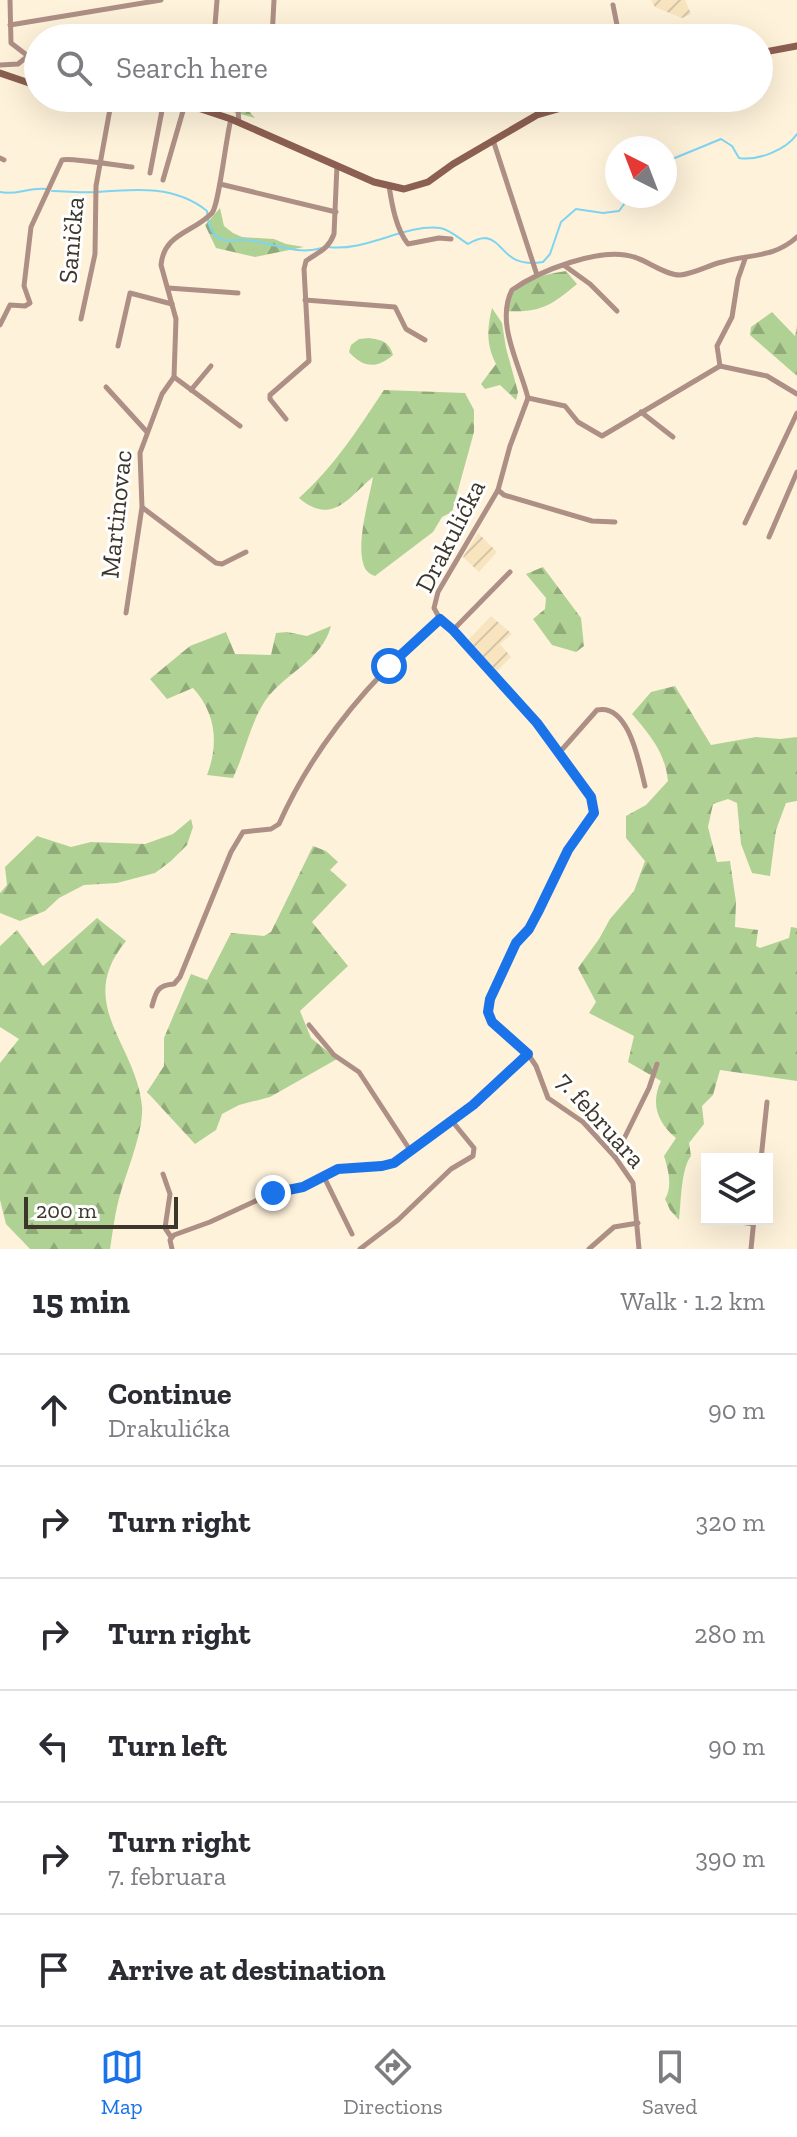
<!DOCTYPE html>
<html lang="en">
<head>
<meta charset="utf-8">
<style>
  body { margin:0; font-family:"Zilla Slab",serif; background:#f7f7f7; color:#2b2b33 }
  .controls { position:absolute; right:24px; bottom:24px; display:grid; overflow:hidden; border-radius:0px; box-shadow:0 8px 32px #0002 }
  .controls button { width:72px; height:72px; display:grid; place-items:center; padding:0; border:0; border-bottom:2px solid #e1e1e2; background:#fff; color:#2b2b33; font:40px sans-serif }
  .compass { position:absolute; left:605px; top:136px; width:72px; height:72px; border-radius:50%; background:#fff; box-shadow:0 8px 32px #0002; rotate:318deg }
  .scale { position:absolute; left:24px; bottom:20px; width:154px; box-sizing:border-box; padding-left:8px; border:4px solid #3c362b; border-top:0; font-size:22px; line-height:28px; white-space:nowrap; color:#3c362b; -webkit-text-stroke:6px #fff; paint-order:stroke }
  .stop { position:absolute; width:24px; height:24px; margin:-18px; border:6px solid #1a73e8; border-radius:50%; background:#fff }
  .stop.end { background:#1a73e8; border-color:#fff; box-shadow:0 2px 8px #0008 }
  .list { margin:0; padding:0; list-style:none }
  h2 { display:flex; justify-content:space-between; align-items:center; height:104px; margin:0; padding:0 32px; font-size:34px }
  h2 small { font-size:26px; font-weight:400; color:#7c7c81 }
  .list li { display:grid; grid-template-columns:52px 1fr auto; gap:24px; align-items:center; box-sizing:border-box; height:112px; padding:0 32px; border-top:2px solid #e1e1e2 }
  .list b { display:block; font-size:30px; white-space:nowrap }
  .list p { margin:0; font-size:26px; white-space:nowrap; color:#7c7c81 }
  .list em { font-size:26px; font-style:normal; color:#7c7c81 }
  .icon { flex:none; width:44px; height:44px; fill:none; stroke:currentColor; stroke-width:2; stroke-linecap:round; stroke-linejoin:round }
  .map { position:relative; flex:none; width:797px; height:1249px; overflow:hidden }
  .search { position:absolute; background:#fff; box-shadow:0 8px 32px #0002; left:24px; right:24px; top:24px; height:88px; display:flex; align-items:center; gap:20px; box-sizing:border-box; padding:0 28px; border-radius:44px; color:#7c7c81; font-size:30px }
  .sheet { height:776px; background:#fff }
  nav { display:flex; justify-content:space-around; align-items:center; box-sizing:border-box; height:112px; border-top:2px solid #e1e1e2; background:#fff; font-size:22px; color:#7c7c81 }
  nav a { display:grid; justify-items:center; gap:4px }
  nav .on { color:#1a73e8 }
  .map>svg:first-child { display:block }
</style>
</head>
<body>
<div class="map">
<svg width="797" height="1249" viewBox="0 0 797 1249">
  <defs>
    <pattern id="industrial-furrows" width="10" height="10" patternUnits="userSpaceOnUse" patternTransform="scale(2)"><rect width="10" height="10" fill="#f8e5c0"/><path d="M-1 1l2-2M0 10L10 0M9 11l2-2" fill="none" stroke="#d6c5a5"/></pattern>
    <pattern id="forest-firs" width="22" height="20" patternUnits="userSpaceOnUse" patternTransform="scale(2)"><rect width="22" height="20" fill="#afd294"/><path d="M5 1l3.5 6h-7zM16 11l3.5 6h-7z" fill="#90ab79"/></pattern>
  </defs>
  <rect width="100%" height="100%" fill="#fef2da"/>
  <g fill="url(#industrial-furrows)">
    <polygon points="651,0 685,0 691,14 682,18 655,7"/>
    <polygon points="478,533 497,552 479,572 463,557"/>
    <polygon points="491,616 512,634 500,644 511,657 495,673 468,640"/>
  </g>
  <g fill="url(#forest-firs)">
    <polygon points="188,98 237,98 255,118 188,100"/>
    <polygon points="220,208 224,226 233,233 242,237 274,239 286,244 304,247 255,257 216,248 205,225"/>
    <path d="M566,271l11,13c-26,22 -37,29 -72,27 5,-29 35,-36 61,-40z"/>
    <path d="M492,308l10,15 4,25 12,44 -2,8 -16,-15 -15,4 -4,-5 15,-20c-10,-20 -9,-35 -4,-56z"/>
    <polygon points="772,312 795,336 797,326 797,376 750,335 751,327"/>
    <path d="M369,338c14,2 20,4 24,17 -16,14 -30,13 -44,-3l2,-7 8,-6z"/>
    <path d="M384,390l81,3 9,17v22l-22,80 -10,5 -9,15 -58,44c-28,-7 -5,-78 -2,-99 -25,21 -41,49 -74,21 35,-31 59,-69 85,-108z"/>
    <polygon points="543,567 581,618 584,646 576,652 552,645 533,619 545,609 546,598 526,574"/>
    <path d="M331,626c-9,35 -47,47 -66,75 -15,23 -20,52 -32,77l-26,-3c12,-31 9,-62 -14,-87l-26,11 -17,-20 40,-33 36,-14 9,22 36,1 5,-22 11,-1 20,4z"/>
    <path d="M675,686l36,59 45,-8 24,2 17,-2v64l-11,2 -10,27 -6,46 -18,-3 -11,-29 -4,-41 -9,-4 -15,5 -5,23 9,35 13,-1 6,41 -1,25 23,3 -2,16 4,2 29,-10 2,-11 6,1v153l-77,-11 -7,25 -11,11 2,18 -15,19 2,13c-10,12 -10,47 -12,64l-9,-10 -5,-11c8,-13 3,-30 -1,-43l12,-18c-18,-15 -26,-34 -15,-57l-33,-19 6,-26 -45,-23 7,-11 -18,-34 21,-29 11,-20 24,-28 11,-30 -19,-23v-22l20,-11 22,-24c-3,-29 -18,-46 -36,-67l19,-22z"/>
    <polygon points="191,819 193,827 187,845 171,861 155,873 117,883 84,885 59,898 45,911 20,921 0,913 0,893 7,885 5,867 37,836 71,847 91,842 145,844 173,834"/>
    <polygon points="313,846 326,851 338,862 330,870 347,885 312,922 348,966 300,1011 311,1038 337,1059 270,1097 239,1105 222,1114 216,1130 195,1144 147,1092 164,1066 164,1038 191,974 207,980 231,933 264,936 271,932"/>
    <path d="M97,918l29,23c-52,63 10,102 16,165 2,24 -15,65 -22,89 -5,17 -7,36 -10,54h-80l-24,-25 -6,-24v-137l19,-24 -19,-12v-81l17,-16 26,36z"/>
  </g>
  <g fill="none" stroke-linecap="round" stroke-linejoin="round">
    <g stroke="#7ed4f1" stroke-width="2">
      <path d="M665,162l56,-23 11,7 7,12c19,3 47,-8 58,-24"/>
      <path d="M52,191c15,0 30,2 45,1 38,-3 78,-7 110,19 1,8 1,17 8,24 8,9 20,4 31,5 25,2 50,16 76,8"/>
      <path d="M0,192c15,4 29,-5 46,-3"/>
      <path d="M328,247c38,5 76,-23 112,-19 9,1 20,11 28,16 5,-3 13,-6 18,-6 20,4 17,30 57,24l7,-8 11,-32 15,-13 27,4 16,-2 11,-15"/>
    </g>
    <g stroke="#ae8f85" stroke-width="5">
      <polyline points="613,5 619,35"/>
      <polyline points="10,25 161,0"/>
      <polyline points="214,38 217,0"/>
      <polyline points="272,38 274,0"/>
      <polyline points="606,38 655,28"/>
      <polyline points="0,65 18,64 28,56 11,43 10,0"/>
      <polyline points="237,98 239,123"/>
      <polyline points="493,140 537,275"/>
      <polyline points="0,158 4,160"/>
      <polyline points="150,173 164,100"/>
      <polyline points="163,180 185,104"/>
      <polyline points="220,184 336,212"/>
      <path d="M389,186c3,19 7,43 19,58l31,-6 12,1"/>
      <polyline points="565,266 590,284 617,311"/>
      <polyline points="168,288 238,293"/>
      <polyline points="305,300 395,307 406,329 425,340"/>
      <polyline points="81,319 95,254 96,186 112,98"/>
      <path d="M0,325l10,-20 15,1 5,-3 -6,-17 7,-59 31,-67c7,-3 57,6 70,7"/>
      <polyline points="118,346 130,293 172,304"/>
      <polyline points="720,366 717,346 732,317 738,279 745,259"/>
      <polyline points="174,377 240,426"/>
      <polyline points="106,387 147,432"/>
      <polyline points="191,390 211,366"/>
      <polyline points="528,398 565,406 578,422 602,436 720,366 767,376 797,394"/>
      <polyline points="641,412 673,437"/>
      <path d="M286,419l-16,-20v-4l39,-34 -5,-92 2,-8c12,-9 22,-11 28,-27l3,-69"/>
      <polyline points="498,490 504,495 592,521 615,522"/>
      <polyline points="143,508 216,563 222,564 246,552"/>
      <polyline points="745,523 797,413"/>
      <polyline points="769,537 797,472"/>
      <path d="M126,613l16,-106 -2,-54 22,-59 12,-17 2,-58 -15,-54c3,-32 32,-32 51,-52 7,-8 14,-76 19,-94"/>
      <polyline points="440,619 453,630 537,723 591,797 594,813 568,850 538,912 529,929 516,943 490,999 488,1012 492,1022 528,1054"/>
      <polyline points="453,630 510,572"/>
      <path d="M559,753l38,-43c32,-7 42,53 48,76"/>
      <path d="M152,1006c4,-15 6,-21 22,-22l6,-7 51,-125 12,-20 28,-3 8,-5c36,-81 94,-148 161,-205l-6,-11 4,-16 60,-102 12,-44 18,-48c-8,-33 -33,-75 -16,-108 27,-19 89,-44 122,-33 14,4 31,18 46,18 13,-1 29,-10 42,-13 28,-8 52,-4 75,-25"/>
      <polyline points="309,1025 334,1055 359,1072 410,1150"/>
      <polyline points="615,1157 649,1088 657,1064"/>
      <polyline points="761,1159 767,1102"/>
      <polyline points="163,1174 170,1194 165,1228 171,1237"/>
      <polyline points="324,1177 352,1234"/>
      <polyline points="720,1219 754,1224"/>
      <polyline points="172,1249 170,1240 174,1235 210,1222 273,1193 313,1183 338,1169 382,1166 394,1163 473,1105 528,1054 536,1066 548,1098 583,1122 615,1157 633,1183 639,1249"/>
      <polyline points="360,1249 398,1220 451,1169 473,1156 474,1148 452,1121"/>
      <polyline points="589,1249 614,1227 638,1223"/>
      <polyline points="751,1249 754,1219"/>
    </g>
    <g stroke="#8b5f51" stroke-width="7">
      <polyline points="759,53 797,46"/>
      <polyline points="0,73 38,86"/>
      <polyline points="150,98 192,106 231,119 374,182 404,189 428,182 453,164 537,115 596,98"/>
    </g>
  </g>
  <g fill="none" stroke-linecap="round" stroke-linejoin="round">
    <polyline stroke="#1a73e8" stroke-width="10" points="273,1193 303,1187 338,1169 382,1166 394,1163 473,1105 528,1054 492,1022 488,1012 490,999 516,943 529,929 538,912 568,850 594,813 591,797 537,723 453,630 440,619 389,666"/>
  </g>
  <g text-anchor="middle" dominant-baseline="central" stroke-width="6" stroke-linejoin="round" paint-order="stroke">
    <g font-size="26" fill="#3c362b" stroke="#fff">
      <text transform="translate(71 240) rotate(-85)">Sanička</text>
      <text transform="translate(116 514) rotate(-84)">Martinovac</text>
      <text transform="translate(450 536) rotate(-63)">Drakulićka</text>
      <text transform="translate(601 1120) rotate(48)">7. februara</text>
    </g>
  </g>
</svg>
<div class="controls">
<button><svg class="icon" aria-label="layers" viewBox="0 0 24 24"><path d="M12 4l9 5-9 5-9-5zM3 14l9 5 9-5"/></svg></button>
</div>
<svg class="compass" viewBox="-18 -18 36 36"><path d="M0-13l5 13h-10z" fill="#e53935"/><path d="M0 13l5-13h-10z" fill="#7c7c81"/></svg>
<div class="scale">200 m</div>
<div class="stop" style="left:389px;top:666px"></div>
<div class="stop end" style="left:273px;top:1193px"></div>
<div class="search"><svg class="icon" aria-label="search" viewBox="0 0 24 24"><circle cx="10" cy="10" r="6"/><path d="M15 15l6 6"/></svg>Search here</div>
</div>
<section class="sheet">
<h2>15 min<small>Walk · 1.2 km</small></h2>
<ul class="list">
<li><svg class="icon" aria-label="ahead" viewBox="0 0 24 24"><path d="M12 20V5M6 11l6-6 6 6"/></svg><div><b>Continue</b><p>Drakulićka</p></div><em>90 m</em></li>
<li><svg class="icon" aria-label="right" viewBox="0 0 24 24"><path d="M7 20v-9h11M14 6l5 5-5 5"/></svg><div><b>Turn right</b></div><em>320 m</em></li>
<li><svg class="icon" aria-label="right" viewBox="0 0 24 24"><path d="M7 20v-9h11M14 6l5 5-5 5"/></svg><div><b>Turn right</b></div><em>280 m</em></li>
<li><svg class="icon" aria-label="left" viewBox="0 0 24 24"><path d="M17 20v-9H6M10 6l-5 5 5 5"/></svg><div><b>Turn left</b></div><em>90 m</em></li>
<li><svg class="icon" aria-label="right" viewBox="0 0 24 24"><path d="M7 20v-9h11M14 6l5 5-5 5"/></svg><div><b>Turn right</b><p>7. februara</p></div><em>390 m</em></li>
<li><svg class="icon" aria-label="arrive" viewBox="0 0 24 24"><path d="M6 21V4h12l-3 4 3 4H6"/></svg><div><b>Arrive at destination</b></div></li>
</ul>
</section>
<nav>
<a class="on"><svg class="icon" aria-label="map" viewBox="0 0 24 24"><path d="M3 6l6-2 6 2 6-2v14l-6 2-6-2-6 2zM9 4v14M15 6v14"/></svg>Map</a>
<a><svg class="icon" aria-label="directions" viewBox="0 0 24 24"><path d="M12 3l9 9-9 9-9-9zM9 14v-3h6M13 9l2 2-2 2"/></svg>Directions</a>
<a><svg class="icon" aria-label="saved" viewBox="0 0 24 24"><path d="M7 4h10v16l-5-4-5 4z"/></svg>Saved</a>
</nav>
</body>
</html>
